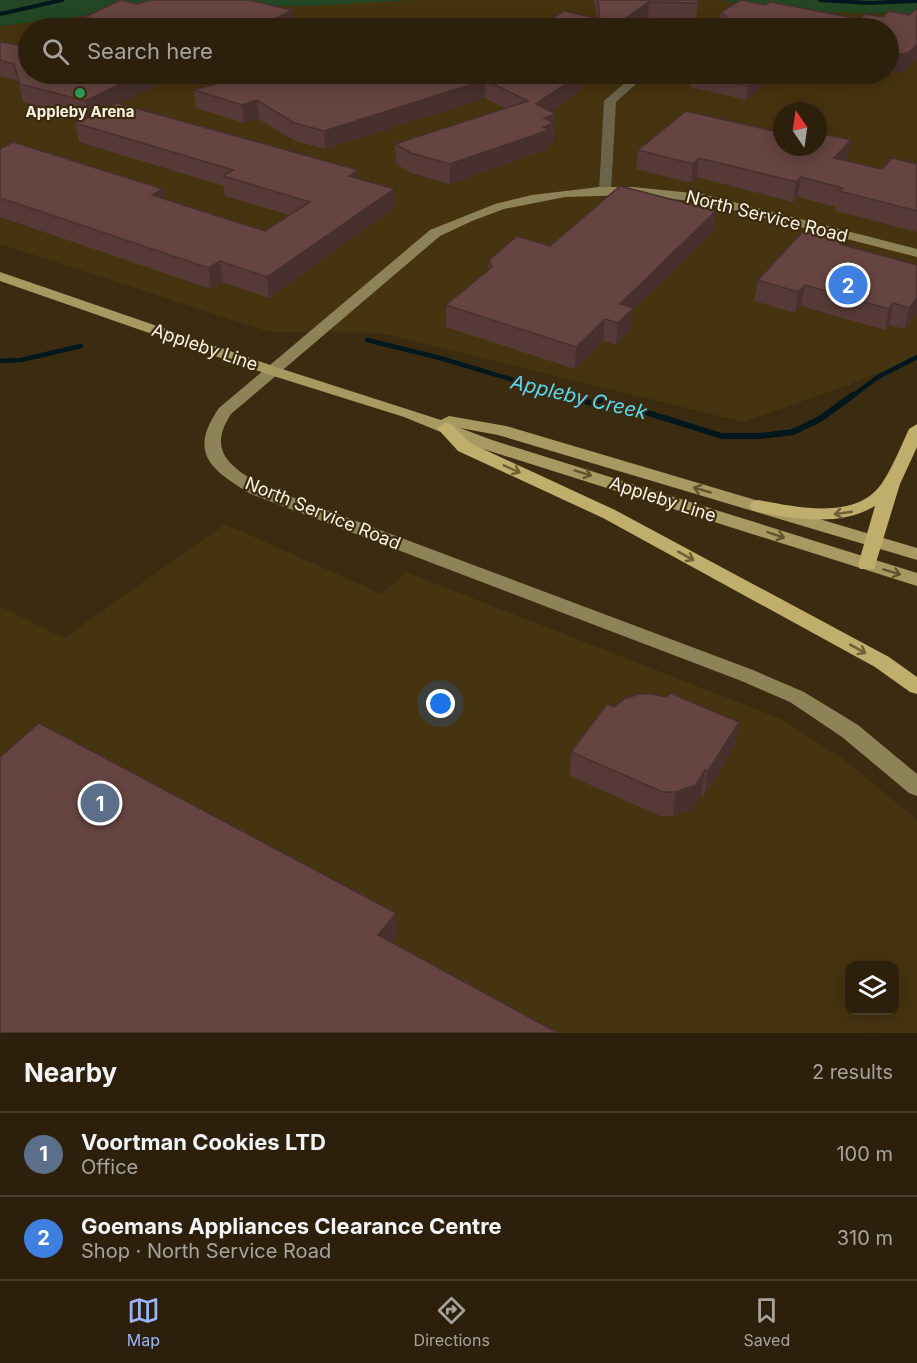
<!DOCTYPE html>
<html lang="en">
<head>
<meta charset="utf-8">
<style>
  body { margin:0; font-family:Inter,sans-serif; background:#342815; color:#f1f3f6 }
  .controls { position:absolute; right:18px; bottom:18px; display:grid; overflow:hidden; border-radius:12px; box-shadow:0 3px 15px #0003 }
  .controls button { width:54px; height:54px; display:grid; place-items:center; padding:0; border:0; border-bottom:2px solid #483e2d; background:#2c200c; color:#f1f3f6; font:30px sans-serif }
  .compass { position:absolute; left:773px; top:102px; width:54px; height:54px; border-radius:50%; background:#2c200c; box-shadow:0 3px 15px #0003; rotate:347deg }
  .you { position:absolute; left:441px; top:704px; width:21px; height:21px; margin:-15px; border:4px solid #fff; border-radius:50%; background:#1a73e8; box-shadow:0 0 0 9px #1a73e833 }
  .badge { display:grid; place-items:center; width:39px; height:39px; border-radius:50%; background:#9cb4fd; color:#fff; font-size:20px; font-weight:700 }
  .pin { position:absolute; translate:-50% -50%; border:3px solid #fff; box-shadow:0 2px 6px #0006 }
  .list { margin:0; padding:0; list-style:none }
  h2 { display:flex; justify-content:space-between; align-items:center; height:78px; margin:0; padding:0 24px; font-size:26px }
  h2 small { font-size:20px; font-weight:400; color:#a6a39d }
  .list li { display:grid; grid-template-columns:39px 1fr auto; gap:18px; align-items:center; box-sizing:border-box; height:84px; padding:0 24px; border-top:2px solid #483e2d }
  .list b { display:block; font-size:22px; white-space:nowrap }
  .list p { margin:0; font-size:20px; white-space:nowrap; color:#a6a39d }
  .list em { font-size:20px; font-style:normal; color:#a6a39d }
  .icon { flex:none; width:33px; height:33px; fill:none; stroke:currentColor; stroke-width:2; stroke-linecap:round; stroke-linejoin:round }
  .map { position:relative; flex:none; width:917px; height:1033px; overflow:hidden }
  .search { position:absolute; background:#2c200c; box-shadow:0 3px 15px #0003; left:18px; right:18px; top:18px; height:66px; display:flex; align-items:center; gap:15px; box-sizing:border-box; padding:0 21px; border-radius:33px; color:#a6a39d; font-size:22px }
  .sheet { height:246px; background:#2c200c }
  nav { display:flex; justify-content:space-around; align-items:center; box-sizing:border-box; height:84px; border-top:2px solid #483e2d; background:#2c200c; font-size:16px; color:#a6a39d }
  nav a { display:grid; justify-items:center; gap:3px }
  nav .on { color:#9cb4fd }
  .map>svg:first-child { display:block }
</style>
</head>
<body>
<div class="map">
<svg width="917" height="1033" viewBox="0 0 917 1033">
  <rect width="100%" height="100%" fill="#3b2b10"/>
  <g fill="#46330f" fill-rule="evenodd">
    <path d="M412,0h309l31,6 98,7 67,1v343l-74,30 -100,35 -362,-89 -111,-1 -270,-88v-218l178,-22zM28,28h860v46h-860zM782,111h36v36h-36z"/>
    <path d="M225,524l157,70 24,-22 375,147 65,42 71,59v213h-917v-427l64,32zM850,966h44v44h-44z"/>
  </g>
  <g fill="#234725">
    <polygon points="0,0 412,0 308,6 238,6 116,12 0,26"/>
    <path d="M721,0h196v14c-65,-1 -132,-2 -196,-14z"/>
  </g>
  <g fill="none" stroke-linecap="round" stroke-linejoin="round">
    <g stroke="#00171d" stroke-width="4">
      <polyline points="820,0 869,3 917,1"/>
      <polyline points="0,14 62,0"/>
    </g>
    <g stroke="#00171d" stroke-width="4.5">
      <polyline points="367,340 440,358 570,397"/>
      <polyline points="0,361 21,360 81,346"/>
      <polyline points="851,397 878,377 917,357"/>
    </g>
    <polyline stroke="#00171d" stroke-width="6" points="565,395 591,403 603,399 722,436 759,436 793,432 820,419 853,395"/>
    <polygon fill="#6b644b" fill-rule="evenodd" points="635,74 647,74 616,102 611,191 610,194 600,194 599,191 604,101"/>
    <path fill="#8e8259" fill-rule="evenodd" d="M599,187h34l69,7 215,55v8l-215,-55 -69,-7 -68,2 -61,12 -32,12 -32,15 -209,178c-25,38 1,54 32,72l490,184 51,22 54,33 59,49v22l-8,-3 -67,-56 -52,-35 -51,-22 -488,-186c-41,-25 -63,-41 -32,-86l211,-178 65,-26 37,-9z"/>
    <polygon fill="#a89963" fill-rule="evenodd" points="0,272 279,368 441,420 449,416 506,426 917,548 917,560 498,435 460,428 492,440 917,573 917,586 480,448 404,417 267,374 0,281"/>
    <g fill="#c0ae6c" fill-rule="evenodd">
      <polygon points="445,423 451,424 470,443 615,510 889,657 917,677 917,694 910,692 875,667 603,518 458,451 437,428"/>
      <path d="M917,424v23l-17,37 -26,85h-14l-2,-4 17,-59c-36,21 -77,13 -117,6l-6,-2 -3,-4 3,-4 6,-2c40,7 101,22 126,-20 10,-16 17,-34 25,-51z"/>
    </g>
  </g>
  <g fill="#573a38">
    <polygon points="594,0 697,0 698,3 696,20 648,19 634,28 469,28 514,25 540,26 597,18"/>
    <polygon points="741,0 765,5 771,2 848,17 855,23 865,14 883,17 889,11 909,15 917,8 917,58 905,71 888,73 888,28 719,28 721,12"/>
    <polygon points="137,4 293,27 290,28 80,28 85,26 84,17"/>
    <polygon points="0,42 120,103 359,179 394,189 394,208 269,298 222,282 211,289 0,217 0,149 163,189 164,199 265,231 289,215 225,196 224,186 79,142 75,123 85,119 23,102 18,81 0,76"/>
    <polygon points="251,74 586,74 583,76 582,89 551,112 555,133 554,133 554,142 549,143 548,149 450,184 411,173 396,164 395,144 505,108 485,98 325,149 295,141 259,119 244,123 196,108 194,90"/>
    <polygon points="692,74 771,74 770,80 746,100 690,87"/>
    <polygon points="638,150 847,159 846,161 882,169 917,164 917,232 836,211 836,207 798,197 793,202 697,177 691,183 636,169"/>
    <polygon points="716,211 713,232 633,310 632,329 616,345 603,341 575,369 446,327 446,305 488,270 489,260"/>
    <polygon points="846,238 845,245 917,312 905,329 889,325 885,330 801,306 795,313 754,301 758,280"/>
    <polygon points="739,722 735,746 704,796 701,794 692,809 673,816 660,816 570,776 571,752"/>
  </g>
  <g fill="#47302e">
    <polygon points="649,2 648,19 634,28 611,28"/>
    <polygon points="292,10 293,27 290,28 257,28"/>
    <polygon points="917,45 917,58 905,71 888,73 888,55"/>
    <polygon points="141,74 179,74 88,120 85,101"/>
    <polygon points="569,74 586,74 583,76 582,89 536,123 536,104"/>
    <polygon points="763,74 771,74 770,80 746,100 748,86"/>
    <polygon points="485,80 485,98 325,149 324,131"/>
    <polygon points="257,100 259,119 244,123 242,105"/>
    <polygon points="556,114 554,142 549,143 548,149 450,184 450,164 543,127 544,118"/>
    <polygon points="851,140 847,159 831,177 834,158"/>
    <polygon points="699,158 697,177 691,183 693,164"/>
    <polygon points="358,170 359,190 349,176"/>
    <polygon points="801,177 798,197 793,202 796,182"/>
    <polygon points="163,189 165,209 152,195"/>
    <polygon points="394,189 394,208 269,298 267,277"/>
    <polygon points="716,211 713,232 633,310 632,329 616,345 620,304"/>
    <polygon points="846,238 842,258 840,244"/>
    <polygon points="220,261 222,282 211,289 209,268"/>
    <polygon points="805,285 801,306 795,313 798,292"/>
    <polygon points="917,298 917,312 905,329 909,308"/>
    <polygon points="893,303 889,325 885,330 889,309"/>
    <polygon points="605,319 603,341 575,369 576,347"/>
    <polygon points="739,722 735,746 704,796 708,771"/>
    <polygon points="705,770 701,794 692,809 673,816 676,792"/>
    <polygon points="396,913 397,937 380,959 378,935"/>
  </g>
  <g fill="#654441" stroke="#47302e" stroke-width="1.5">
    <polygon points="121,0 137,4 150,0 249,0 292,10 257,28 80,28 99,20 84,17"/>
    <polygon points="598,0 697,0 698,3 649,2 611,28 469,28 486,19 514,25 518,22 540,26 564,11 600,19"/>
    <polygon points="741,0 765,5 771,2 848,17 855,23 865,14 883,17 889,11 909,15 917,8 917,45 908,53 888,55 888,28 738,28 721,12"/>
    <polygon points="0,42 28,47 28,74 141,74 85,101 20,84 14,64 0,60"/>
    <polygon points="251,74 580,74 536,104 556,114 544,118 554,123 543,127 549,130 450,164 411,153 395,144 528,101 485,80 324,131 294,123 257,100 242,105 194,90"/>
    <polygon points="692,74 763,74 748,86"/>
    <polygon points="117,103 358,170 349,176 394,189 267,277 220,261 209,268 0,198 0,149 13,142 163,189 152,195 265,231 310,202 223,176 233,170 75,123"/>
    <polygon points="686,111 782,133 782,147 818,147 818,133 851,140 834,158 882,169 892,158 917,164 917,211 839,191 843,188 801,177 796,182 699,158 693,164 638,150"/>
    <polygon points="620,186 716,211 620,304 634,308 618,323 605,319 576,347 446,305 492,267 489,260 517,236 550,246"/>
    <polygon points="807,227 846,238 840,244 917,265 917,298 909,308 893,303 889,309 805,285 798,292 758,280"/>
    <polygon points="670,693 739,722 708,771 705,770 696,785 676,792 663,792 571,752 607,704 614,707 624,699 639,694 652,694 667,697"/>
    <polygon points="39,723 396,913 378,935 558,1033 0,1033 0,757"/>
  </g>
  <defs><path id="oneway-shaft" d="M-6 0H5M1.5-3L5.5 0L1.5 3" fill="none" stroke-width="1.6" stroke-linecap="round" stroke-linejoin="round" transform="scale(1.5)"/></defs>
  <g stroke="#705f35">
    <use href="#oneway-shaft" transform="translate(512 469) rotate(24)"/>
    <use href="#oneway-shaft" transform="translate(843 513) rotate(172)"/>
    <use href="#oneway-shaft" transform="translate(686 556) rotate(29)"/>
    <use href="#oneway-shaft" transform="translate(858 649) rotate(29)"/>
  </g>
  <g stroke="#61522d">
    <use href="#oneway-shaft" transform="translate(583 473) rotate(17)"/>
    <use href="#oneway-shaft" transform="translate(702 490) rotate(-164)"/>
    <use href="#oneway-shaft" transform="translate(776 535) rotate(18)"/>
    <use href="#oneway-shaft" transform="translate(892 572) rotate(17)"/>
  </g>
  <circle fill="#2e9e5b" stroke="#3b2b10" stroke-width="2" cx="80" cy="93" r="6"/>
  <g text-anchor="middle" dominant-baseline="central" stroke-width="4.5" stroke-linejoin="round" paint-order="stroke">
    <g font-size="15" font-weight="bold" fill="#fdf3e3" stroke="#3b2b10">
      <text x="80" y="111">Appleby Arena</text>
    </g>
    <g font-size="18" fill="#fdf3e3" stroke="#3b2b10">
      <text transform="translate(767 216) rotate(14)">North Service Road</text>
      <text transform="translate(205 347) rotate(19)">Appleby Line</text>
      <text transform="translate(663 499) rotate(18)">Appleby Line</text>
      <text transform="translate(323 513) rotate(22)">North Service Road</text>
    </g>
    <g font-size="20" font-style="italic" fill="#59d9f4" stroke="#3b2b10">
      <text transform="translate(579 397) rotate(13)">Appleby Creek</text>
    </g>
  </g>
</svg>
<div class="controls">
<button><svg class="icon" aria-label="layers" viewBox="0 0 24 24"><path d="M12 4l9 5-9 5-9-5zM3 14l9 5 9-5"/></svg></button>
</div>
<svg class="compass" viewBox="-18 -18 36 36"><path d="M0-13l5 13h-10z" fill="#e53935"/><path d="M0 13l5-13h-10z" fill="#a6a39d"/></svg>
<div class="you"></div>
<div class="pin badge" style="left:100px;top:803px;background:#5c6f8a">1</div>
<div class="pin badge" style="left:848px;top:285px;background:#3f7fe0">2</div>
<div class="search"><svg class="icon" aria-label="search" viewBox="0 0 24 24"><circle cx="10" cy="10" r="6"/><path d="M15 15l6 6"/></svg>Search here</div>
</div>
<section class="sheet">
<h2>Nearby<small>2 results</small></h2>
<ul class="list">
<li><span class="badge" style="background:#5c6f8a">1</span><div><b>Voortman Cookies LTD</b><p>Office</p></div><em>100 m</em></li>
<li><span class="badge" style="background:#3f7fe0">2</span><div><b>Goemans Appliances Clearance Centre</b><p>Shop · North Service Road</p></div><em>310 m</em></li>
</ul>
</section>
<nav>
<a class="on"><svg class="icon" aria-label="map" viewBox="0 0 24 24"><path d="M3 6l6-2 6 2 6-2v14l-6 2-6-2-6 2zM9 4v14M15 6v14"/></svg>Map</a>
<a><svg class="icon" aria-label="directions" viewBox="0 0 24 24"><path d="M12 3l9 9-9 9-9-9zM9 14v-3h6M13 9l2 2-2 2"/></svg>Directions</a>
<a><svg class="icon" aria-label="saved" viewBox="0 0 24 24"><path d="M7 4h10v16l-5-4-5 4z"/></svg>Saved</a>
</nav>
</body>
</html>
